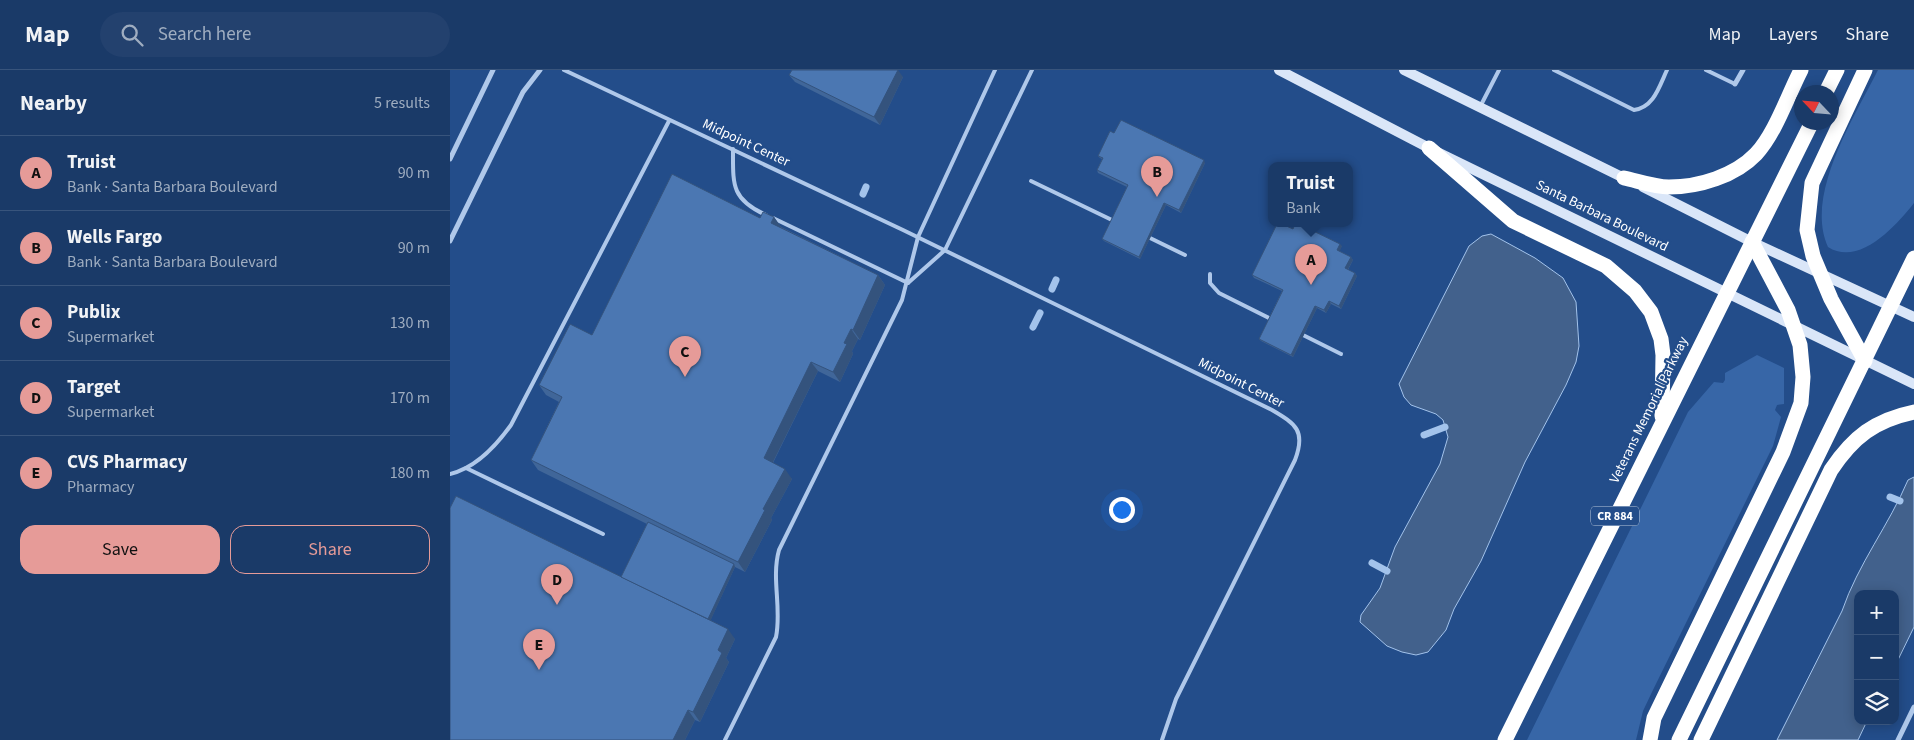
<!DOCTYPE html>
<html lang="en">
<head>
<meta charset="utf-8">
<style>
  body { margin:0; font-family:"Source Sans 3",sans-serif; background:#23416e; color:#f1f3f6 }
  .controls { position:absolute; right:15px; bottom:15px; display:grid; overflow:hidden; border-radius:10px; box-shadow:0 2px 12px #0003 }
  .controls button { width:45px; height:45px; display:grid; place-items:center; padding:0; border:0; border-bottom:1px solid #38547c; background:#1a3a68; color:#f1f3f6; font:25px sans-serif }
  .compass { position:absolute; left:1344px; top:15px; width:45px; height:45px; border-radius:50%; background:#1a3a68; box-shadow:0 2px 12px #0003; rotate:296deg }
  .you { position:absolute; left:671px; top:439px; width:18px; height:18px; margin:-12px; border:4px solid #fff; border-radius:50%; background:#1a73e8; box-shadow:0 0 0 8px #1a73e833 }
  .badge { display:grid; place-items:center; width:32px; height:32px; border-radius:50%; background:#e69b98; color:#111; font-size:16px; font-weight:700 }
  .pin { position:absolute; translate:-50% -41px; filter:drop-shadow(0 1px 2px #0008) }
  .pin::after { content:''; position:absolute; top:26px; width:18px; height:15px; background:inherit; clip-path:polygon(0 0,100% 0,50% 100%) }
  .popup { position:absolute; left:818px; top:92px; width:85px; height:65px; box-sizing:border-box; display:grid; place-content:center; border-radius:10px; background:#1a3a68; filter:drop-shadow(0 1px 4px #0005); font-size:16px; white-space:nowrap; color:#9fadc0 }
  .popup b { font-size:19px; color:#f1f3f6 }
  .popup::after { content:''; position:absolute; left:50%; top:100%; margin-left:-10px; border:10px solid transparent; border-top-color:#1a3a68 }
  .list { margin:0; padding:0; list-style:none }
  h2 { display:flex; justify-content:space-between; align-items:center; height:65px; margin:0; padding:0 20px; font-size:21px }
  h2 small { font-size:16px; font-weight:400; color:#9fadc0 }
  .list li { display:grid; grid-template-columns:32px 1fr auto; gap:15px; align-items:center; box-sizing:border-box; height:75px; padding:0 20px; border-top:1px solid #38547c }
  .list b { display:block; font-size:19px; white-space:nowrap }
  .list p { margin:0; font-size:16px; white-space:nowrap; color:#9fadc0 }
  .list em { font-size:16px; font-style:normal; color:#9fadc0 }
  .actions { display:flex; gap:10px; padding:15px 20px }
  .actions a { flex:1; padding:11px 0; border:1px solid #e69b98; border-radius:15px; text-align:center; font-size:18px; color:#e69b98 }
  .actions .main { background:#e69b98; color:#111 }
  .icon { flex:none; width:28px; height:28px; fill:none; stroke:currentColor; stroke-width:2; stroke-linecap:round; stroke-linejoin:round }
  .map { position:relative; flex:none; width:1464px; height:670px; overflow:hidden }
  header { display:flex; align-items:center; gap:30px; box-sizing:border-box; height:70px; padding:0 25px; background:#1a3a68; border-bottom:1px solid #38547c }
  header strong { font-size:24px }
  nav { display:flex; gap:28px; margin-inline-start:auto; font-size:18px }
  .search { width:350px; height:45px; background:#23416e; display:flex; align-items:center; gap:12px; box-sizing:border-box; padding:0 18px; border-radius:28px; color:#9fadc0; font-size:19px }
  main { display:flex }
  aside { flex:1; background:#1a3a68 }
  .map>svg:first-child { display:block }
</style>
</head>
<body>
<header>
<strong>Map</strong>
<div class="search"><svg class="icon" aria-label="search" viewBox="0 0 24 24"><circle cx="10" cy="10" r="6"/><path d="M15 15l6 6"/></svg>Search here</div>
<nav><a>Map</a><a>Layers</a><a>Share</a></nav>
</header>
<main>
<aside>
<h2>Nearby<small>5 results</small></h2>
<ul class="list">
<li><span class="badge">A</span><div><b>Truist</b><p>Bank · Santa Barbara Boulevard</p></div><em>90 m</em></li>
<li><span class="badge">B</span><div><b>Wells Fargo</b><p>Bank · Santa Barbara Boulevard</p></div><em>90 m</em></li>
<li><span class="badge">C</span><div><b>Publix</b><p>Supermarket</p></div><em>130 m</em></li>
<li><span class="badge">D</span><div><b>Target</b><p>Supermarket</p></div><em>170 m</em></li>
<li><span class="badge">E</span><div><b>CVS Pharmacy</b><p>Pharmacy</p></div><em>180 m</em></li>
</ul>
<div class="actions"><a class="main">Save</a><a>Share</a></div>
</aside>
<div class="map">
<svg width="1464" height="670" viewBox="0 0 1464 670">
  <rect width="100%" height="100%" fill="#234d8a"/>
  <g fill="#3766a7">
    <path d="M1428,0h36v133c-18,23 -55,64 -86,44 -24,-52 27,-131 50,-177z"/>
    <polygon points="1307,285 1334,298 1334,334 1327,335 1325,340 1331,347 1323,376 1202,622 1193,641 1186,670 1077,670 1238,342 1264,312 1273,313 1275,310 1275,303"/>
  </g>
  <g fill="#42618c" stroke="#a3c3eb">
    <polygon points="1041,164 1085,188 1113,208 1126,232 1129,276 1126,292 1116,315 1075,392 1031,491 1004,539 996,560 978,582 966,585 952,582 937,576 910,552 911,545 930,518 945,477 990,394 998,367 993,350 986,344 961,335 954,327 949,314 1019,176 1032,166"/>
    <path d="M1464,407v150l-19,39v-72h-37v127h9l-9,19h-81l65,-129c16,-47 47,-86 66,-131z"/>
  </g>
  <g fill="none" stroke-linecap="round" stroke-linejoin="round">
    <g stroke="#a3c3eb" stroke-width="7">
      <polyline points="413,124 416,117"/>
      <polyline points="602,219 606,210"/>
      <polyline points="583,257 590,243"/>
      <polyline points="974,365 995,357"/>
      <polyline points="1440,427 1450,431"/>
      <polyline points="922,493 937,501"/>
    </g>
    <g stroke="#afc8ea" stroke-width="4">
      <path d="M114,0l339,160 369,180c24,14 34,21 23,50l-119,239 -14,41"/>
      <path d="M1104,0l80,40c20,-3 25,-23 33,-40"/>
      <polyline points="1256,0 1285,14"/>
      <polyline points="1030,37 1049,0"/>
      <path d="M283,79c0,36 -2,50 33,66"/>
      <polyline points="581,111 664,151"/>
      <polyline points="323,148 458,213"/>
      <polyline points="698,167 735,185"/>
      <polyline points="760,204 760,213 769,223 823,250"/>
      <polyline points="458,213 495,180 582,0"/>
      <polyline points="849,263 891,284"/>
      <polyline points="16,398 153,464"/>
      <path d="M0,404c26,-6 46,-28 61,-49l158,-304"/>
      <path d="M275,670l51,-103c6,-29 -5,-58 3,-87l123,-250 16,-63 77,-167"/>
    </g>
    <g stroke="#afc8ea" stroke-width="5">
      <polyline points="1285,14 1293,0"/>
      <polyline points="0,89 43,0"/>
      <polyline points="0,171 73,22 90,0"/>
      <polyline points="1448,670 1464,637"/>
    </g>
    <g stroke="#dae6f8" stroke-width="10">
      <polyline points="829,0 979,78 1464,314"/>
      <polyline points="954,0 1180,111"/>
      <polyline points="1193,117 1302,172 1464,247"/>
    </g>
    <g stroke="#fff" stroke-width="15">
      <polyline points="1415,0 1362,113 1357,160 1363,186 1381,229 1415,291"/>
      <polyline points="1376,22 1387,0"/>
      <polyline points="979,78 1063,151 1156,196 1185,221 1201,242 1211,269 1213,285 1212,346"/>
      <path d="M1174,108c14,3 30,9 45,9 30,0 66,-11 87,-33 19,-20 32,-59 45,-84"/>
      <polyline points="1055,670 1362,52"/>
      <polyline points="1200,670 1204,648 1333,382 1351,333 1353,307 1350,275 1338,240 1302,172"/>
      <polyline points="1229,670 1464,188"/>
      <path d="M1251,670l130,-270c22,-33 44,-50 83,-58"/>
    </g>
  </g>
  <g fill="#406699">
    <polygon points="339,5 453,7 430,55 345,12"/>
    <polygon points="664,63 755,93 731,143 716,135 690,189 654,171 652,169 677,117 648,103 647,100 652,89 650,88 648,86"/>
    <polygon points="324,147 331,157 428,205 435,215 410,270 408,269 402,281 403,284 390,312 368,301 323,393 342,409 321,448 322,450 295,502 285,497 260,551 285,569 276,588 279,592 250,652 245,650 235,670 171,507 197,454 88,400 81,390 109,332 96,325 89,315 142,265 310,148"/>
    <polygon points="892,176 889,181 901,187 903,190 898,200 905,203 907,206 891,239 881,234 876,243 867,238 843,287 811,271 809,269 832,221 804,208 802,205"/>
  </g>
  <g fill="#34537d">
    <polygon points="448,0 453,7 430,55 424,47"/>
    <polygon points="754,90 755,93 731,143 729,140"/>
    <polygon points="714,133 716,135 690,189 689,187"/>
    <polygon points="324,147 331,157 328,163 321,153"/>
    <polygon points="890,174 892,176 889,183 887,180"/>
    <polygon points="901,187 903,190 897,201 895,198"/>
    <polygon points="905,203 907,206 891,239 889,236"/>
    <polygon points="428,205 435,215 410,270 403,260"/>
    <polygon points="879,231 881,234 876,243 874,240"/>
    <polygon points="865,236 867,238 843,287 841,285"/>
    <polygon points="401,259 408,269 402,281 403,284 390,312 383,302 394,273"/>
    <polygon points="361,292 368,301 320,398 314,388"/>
    <polygon points="335,399 342,409 321,448 322,450 295,502 288,492 313,439"/>
    <polygon points="284,494 285,497 258,556 256,553"/>
    <polygon points="278,559 285,569 276,588 279,592 250,652 243,642 268,580"/>
    <polygon points="238,640 245,650 235,670 223,670"/>
  </g>
  <g fill="#4b77b2" stroke="#34537d">
    <polygon points="342,0 448,0 424,47 339,5"/>
    <polygon points="671,50 754,90 729,140 714,133 689,187 652,169 678,115 647,100 653,88 648,86 660,61 664,63"/>
    <polygon points="222,104 310,148 313,142 324,147 321,153 428,205 403,260 401,259 394,273 397,274 383,302 361,292 314,388 335,399 313,439 315,440 288,492 81,390 112,327 89,315 120,254 142,265"/>
    <polygon points="827,154 832,154 843,159 845,154 849,154 890,174 887,180 901,187 895,198 905,203 889,236 879,231 874,240 865,236 841,285 809,269 833,220 802,205"/>
    <polygon points="6,426 278,559 268,580 272,583 243,642 238,640 223,670 0,670 0,438"/>
    <polygon points="198,452 284,494 258,549 171,507"/>
  </g>
  <g text-anchor="middle" dominant-baseline="central" stroke-width="4.5" stroke-linejoin="round" paint-order="stroke">
    <rect fill="#234d8a" stroke="#bdcadc" stroke-width="1" x="1141" y="436.5" width="48" height="19" rx="4"/>
    <g font-size="12" font-weight="bold" fill="#fff">
      <text x="1165" y="446">CR 884</text>
    </g>
    <g font-size="14" fill="#fff" stroke="#234d8a">
      <text transform="translate(296 73) rotate(25)">Midpoint Center</text>
      <text transform="translate(1152 146) rotate(26)">Santa Barbara Boulevard</text>
      <text transform="translate(791 313) rotate(27)">Midpoint Center</text>
      <text transform="translate(1199 340) rotate(-64)">Veterans Memorial Parkway</text>
    </g>
  </g>
</svg>
<div class="controls">
<button>+</button>
<button>−</button>
<button><svg class="icon" aria-label="layers" viewBox="0 0 24 24"><path d="M12 4l9 5-9 5-9-5zM3 14l9 5 9-5"/></svg></button>
</div>
<svg class="compass" viewBox="-18 -18 36 36"><path d="M0-13l5 13h-10z" fill="#e53935"/><path d="M0 13l5-13h-10z" fill="#9fadc0"/></svg>
<div class="you"></div>
<div class="pin badge" style="left:861px;top:215px">A</div>
<div class="popup"><b>Truist</b>Bank</div>
<div class="pin badge" style="left:707px;top:127px">B</div>
<div class="pin badge" style="left:235px;top:307px">C</div>
<div class="pin badge" style="left:107px;top:535px">D</div>
<div class="pin badge" style="left:89px;top:600px">E</div>
</div>
</main>
</body>
</html>
